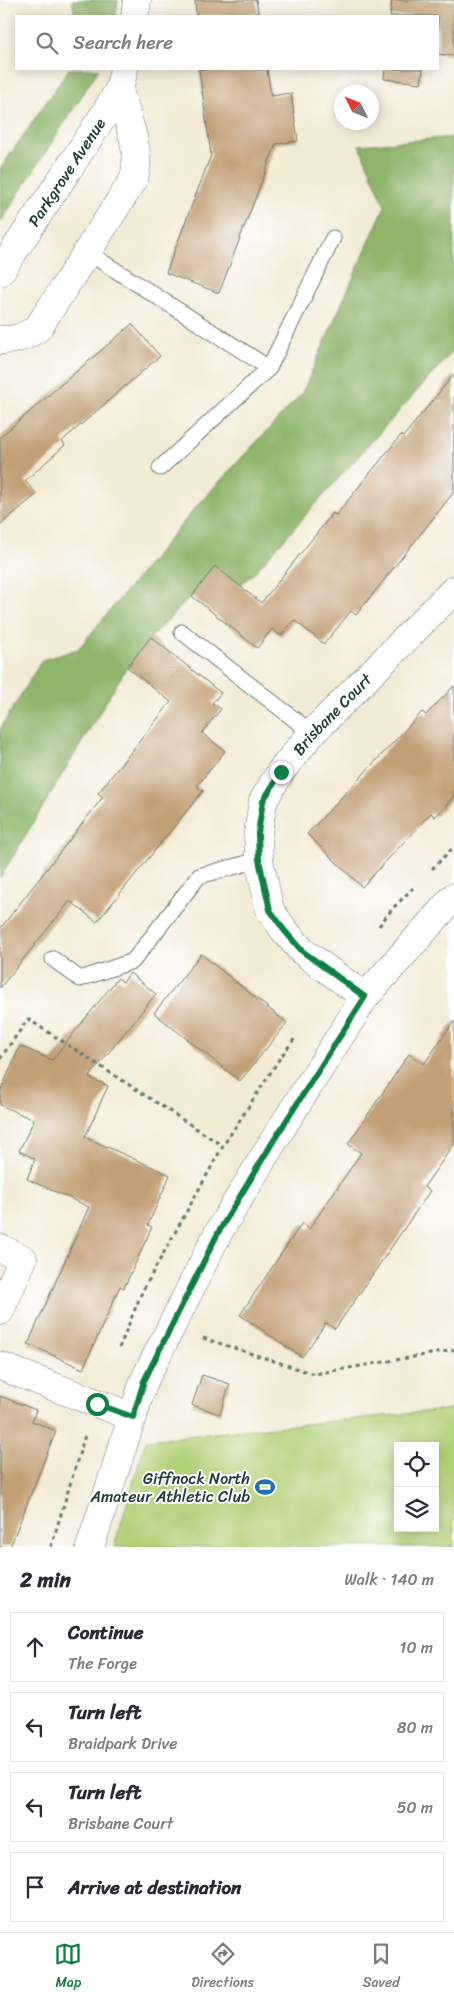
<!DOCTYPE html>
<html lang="en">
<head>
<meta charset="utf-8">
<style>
  body { margin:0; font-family:Sriracha,sans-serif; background:#f2f2f3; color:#2b2b33 }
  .controls { position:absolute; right:15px; bottom:15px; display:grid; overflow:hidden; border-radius:0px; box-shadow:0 2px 12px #0003 }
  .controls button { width:45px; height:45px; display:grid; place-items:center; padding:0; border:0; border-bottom:1px solid #e1e1e2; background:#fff; color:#2b2b33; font:25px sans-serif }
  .compass { position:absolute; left:334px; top:85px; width:45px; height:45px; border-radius:50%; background:#fff; box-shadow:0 2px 12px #0003; rotate:313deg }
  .stop { position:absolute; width:15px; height:15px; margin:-11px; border:4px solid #0b8043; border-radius:50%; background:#fff }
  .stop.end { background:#0b8043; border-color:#fff; box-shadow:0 1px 5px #0008 }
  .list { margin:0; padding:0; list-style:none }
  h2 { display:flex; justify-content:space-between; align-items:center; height:65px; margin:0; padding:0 20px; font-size:21px }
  h2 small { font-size:16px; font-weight:400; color:#7c7c81 }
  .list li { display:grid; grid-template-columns:32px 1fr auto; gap:15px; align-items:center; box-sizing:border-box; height:70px; margin:0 10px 10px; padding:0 10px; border:1px solid #e1e1e2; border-radius:0px }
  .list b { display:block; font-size:19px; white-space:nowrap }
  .list p { margin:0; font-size:16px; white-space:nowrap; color:#7c7c81 }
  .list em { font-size:16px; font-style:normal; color:#7c7c81 }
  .icon { flex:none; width:28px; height:28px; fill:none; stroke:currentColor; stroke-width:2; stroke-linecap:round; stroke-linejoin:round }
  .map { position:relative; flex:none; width:454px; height:1547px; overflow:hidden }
  .search { position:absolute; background:#fff; box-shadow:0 2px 12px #0003; left:15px; right:15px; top:15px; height:55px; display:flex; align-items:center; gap:12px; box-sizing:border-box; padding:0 18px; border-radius:0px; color:#7c7c81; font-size:19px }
  .sheet { height:385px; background:#fff }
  nav { display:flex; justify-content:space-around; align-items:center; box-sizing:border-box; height:70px; border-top:1px solid #e1e1e2; background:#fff; font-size:14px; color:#7c7c81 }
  nav a { display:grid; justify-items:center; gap:2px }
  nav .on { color:#0b8043 }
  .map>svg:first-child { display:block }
</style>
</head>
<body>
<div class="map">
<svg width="454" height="1547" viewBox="0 0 454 1547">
  <rect width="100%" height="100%" fill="#fff"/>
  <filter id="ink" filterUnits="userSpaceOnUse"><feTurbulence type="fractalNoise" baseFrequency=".02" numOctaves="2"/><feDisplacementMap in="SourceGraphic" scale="10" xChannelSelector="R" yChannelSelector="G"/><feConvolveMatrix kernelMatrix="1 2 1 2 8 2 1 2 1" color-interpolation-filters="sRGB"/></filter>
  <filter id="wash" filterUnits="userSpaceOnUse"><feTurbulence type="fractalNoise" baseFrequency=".0096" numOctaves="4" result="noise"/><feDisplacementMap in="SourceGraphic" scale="20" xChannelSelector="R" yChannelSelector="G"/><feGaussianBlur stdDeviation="1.12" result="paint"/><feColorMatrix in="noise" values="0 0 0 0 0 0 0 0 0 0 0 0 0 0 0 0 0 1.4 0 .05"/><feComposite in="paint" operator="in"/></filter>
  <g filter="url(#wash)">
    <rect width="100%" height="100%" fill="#f3ebd6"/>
    <path fill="#b2d279" stroke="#688856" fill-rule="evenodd" d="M454,1409v138h-340l32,-107zM398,1446h37v82h-37z"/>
    <g fill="#8db469" stroke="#56784e">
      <polygon points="72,0 118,0 116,16 75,16"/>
      <polygon points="69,69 99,69 0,223 0,169"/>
      <polygon points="454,137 454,350 253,574 240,585 216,566 192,596 151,637 127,667 0,878 0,729 42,660 78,649 195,508 302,393 385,206 359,145"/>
    </g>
    <g id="blocks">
      <g fill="#c2a077">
        <polygon points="195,0 256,0 259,16 196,16"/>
        <polygon points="392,0 454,0 454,56 438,54 438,16 390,16"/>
        <polygon points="199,69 267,69 271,96 291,93 298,141 276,144 219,293 166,273 211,155"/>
        <polygon points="385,69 423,69 421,83 384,79"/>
        <polygon points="132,324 160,356 62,441 65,445 25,481 37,494 0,525 0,437"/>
        <polygon points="454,374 454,492 356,615 351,611 324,644 294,620 281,636 272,629 257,648 192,596 215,566 261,603 333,513 336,515 401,435 403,437"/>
        <polygon points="151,637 221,693 212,703 221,709 202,733 225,751 197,786 203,791 97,922 70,901 0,988 0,929 103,797 98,793 171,702 127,667"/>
        <polygon points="454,686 454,796 435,817 431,813 362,887 307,834 422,712 426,715"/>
        <polygon points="201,954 287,1023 240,1081 154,1013"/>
        <polygon points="130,973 156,994 89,1077 108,1086 85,1137 170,1175 148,1225 152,1227 124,1288 120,1286 83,1369 28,1344 89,1207 27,1179 35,1159 19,1151 34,1120 0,1105 0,1092 20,1046 52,1060 118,978 123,982"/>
        <polygon points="454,1021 454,1144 424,1187 430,1191 335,1329 326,1323 302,1357 240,1315 302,1223 309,1229 361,1153 348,1144 409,1054 424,1064"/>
        <polygon points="202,1375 230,1384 220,1414 192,1405"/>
        <polygon points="0,1396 36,1410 32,1421 56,1431 10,1547 0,1547"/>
      </g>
    </g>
  </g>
  <g filter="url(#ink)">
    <use href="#blocks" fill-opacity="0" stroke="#697a6d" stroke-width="1"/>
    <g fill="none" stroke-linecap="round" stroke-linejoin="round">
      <defs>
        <g id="lane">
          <polyline points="87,252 269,368 333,238"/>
          <polyline points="160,468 269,368"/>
          <polyline points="182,632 312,733"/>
          <polyline points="53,959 80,979 133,961 199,876 259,860"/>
        </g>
        <g id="street">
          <polyline points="135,16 137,0"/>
          <path id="s1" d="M0,272l104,-157 15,-25 5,-21"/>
          <path d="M0,340c15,1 26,-4 38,-12l96,-149c8,-29 -7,-60 -15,-89"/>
          <path id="s2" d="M365,997l-63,-46 -18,-21 -14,-20 -11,-50 -1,-27 5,-32 18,-30 31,-38 142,-143"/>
          <polyline points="0,1248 23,1259 0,1311"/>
          <polyline points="0,1366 133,1417"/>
          <polyline points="90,1547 144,1381 218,1233 274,1140 365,997 454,897"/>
        </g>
      </defs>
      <use href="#lane" stroke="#697a6d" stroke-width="17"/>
      <use href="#street" stroke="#697a6d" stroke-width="29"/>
      <g stroke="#697a6d" stroke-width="3" stroke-dasharray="4 4" stroke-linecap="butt">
        <polyline points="432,869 454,847"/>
        <polyline points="379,926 392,909 413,888"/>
        <polyline points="0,1059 28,1019 223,1146"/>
        <polyline points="203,1338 314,1374 454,1350"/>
        <polyline points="119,1348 142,1292 223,1146 280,1058 296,1037"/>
        <polyline points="51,1547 85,1435"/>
      </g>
      <use href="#lane" stroke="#fff" stroke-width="15"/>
      <use href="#street" stroke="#fff" stroke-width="28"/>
    </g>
  </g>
  <g fill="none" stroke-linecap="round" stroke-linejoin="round" filter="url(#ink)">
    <polyline stroke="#0b8043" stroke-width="6" points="97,1404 133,1417 144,1381 218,1233 274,1140 365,997 302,951 284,930 270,910 259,860 258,833 263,801 281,772"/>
  </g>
  <defs>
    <symbol id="stadium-bare" viewBox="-9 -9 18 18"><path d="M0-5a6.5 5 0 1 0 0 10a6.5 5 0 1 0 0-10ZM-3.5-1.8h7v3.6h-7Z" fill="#1f6fb2" stroke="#fff" stroke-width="2.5" paint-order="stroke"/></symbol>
  </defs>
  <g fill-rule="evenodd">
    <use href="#stadium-bare" x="251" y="1473" width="28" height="28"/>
  </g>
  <g text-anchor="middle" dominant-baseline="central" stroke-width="4" stroke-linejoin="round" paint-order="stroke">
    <g font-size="16" fill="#1f3d34" stroke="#fff">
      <text stroke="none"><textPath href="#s1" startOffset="120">Parkgrove Avenue</textPath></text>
      <text stroke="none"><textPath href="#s2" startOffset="352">Brisbane Court</textPath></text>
    </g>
    <g font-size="16" fill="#1f3d34" stroke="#fff" text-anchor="end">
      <text x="250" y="1478">Giffnock North<tspan x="250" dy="18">Amateur Athletic Club</tspan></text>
    </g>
  </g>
</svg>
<div class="controls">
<button><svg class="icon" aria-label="locate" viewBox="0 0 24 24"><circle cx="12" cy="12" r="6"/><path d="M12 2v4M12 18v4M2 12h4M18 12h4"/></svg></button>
<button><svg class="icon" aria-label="layers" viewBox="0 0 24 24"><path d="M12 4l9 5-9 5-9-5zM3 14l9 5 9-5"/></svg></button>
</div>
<svg class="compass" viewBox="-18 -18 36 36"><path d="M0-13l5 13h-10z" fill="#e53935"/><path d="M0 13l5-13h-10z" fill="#7c7c81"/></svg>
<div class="stop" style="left:97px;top:1404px"></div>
<div class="stop end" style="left:281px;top:772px"></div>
<div class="search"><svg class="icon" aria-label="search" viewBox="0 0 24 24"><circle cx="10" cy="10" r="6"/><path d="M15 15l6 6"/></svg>Search here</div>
</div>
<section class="sheet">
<h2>2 min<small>Walk · 140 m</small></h2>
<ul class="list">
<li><svg class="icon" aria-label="ahead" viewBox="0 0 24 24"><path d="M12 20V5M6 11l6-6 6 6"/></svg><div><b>Continue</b><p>The Forge</p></div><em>10 m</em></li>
<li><svg class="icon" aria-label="left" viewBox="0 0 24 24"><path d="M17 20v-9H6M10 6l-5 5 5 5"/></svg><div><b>Turn left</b><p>Braidpark Drive</p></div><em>80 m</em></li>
<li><svg class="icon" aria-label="left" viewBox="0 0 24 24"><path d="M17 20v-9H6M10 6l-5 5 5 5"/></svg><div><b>Turn left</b><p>Brisbane Court</p></div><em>50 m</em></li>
<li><svg class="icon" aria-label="arrive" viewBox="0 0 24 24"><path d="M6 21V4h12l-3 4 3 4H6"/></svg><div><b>Arrive at destination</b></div></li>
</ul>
</section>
<nav>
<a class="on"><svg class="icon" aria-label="map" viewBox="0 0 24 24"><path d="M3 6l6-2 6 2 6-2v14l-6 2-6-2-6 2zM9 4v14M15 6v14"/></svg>Map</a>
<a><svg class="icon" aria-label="directions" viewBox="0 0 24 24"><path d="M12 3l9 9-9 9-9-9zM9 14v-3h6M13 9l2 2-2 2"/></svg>Directions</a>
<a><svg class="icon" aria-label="saved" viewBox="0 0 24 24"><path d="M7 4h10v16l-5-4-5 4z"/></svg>Saved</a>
</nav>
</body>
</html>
